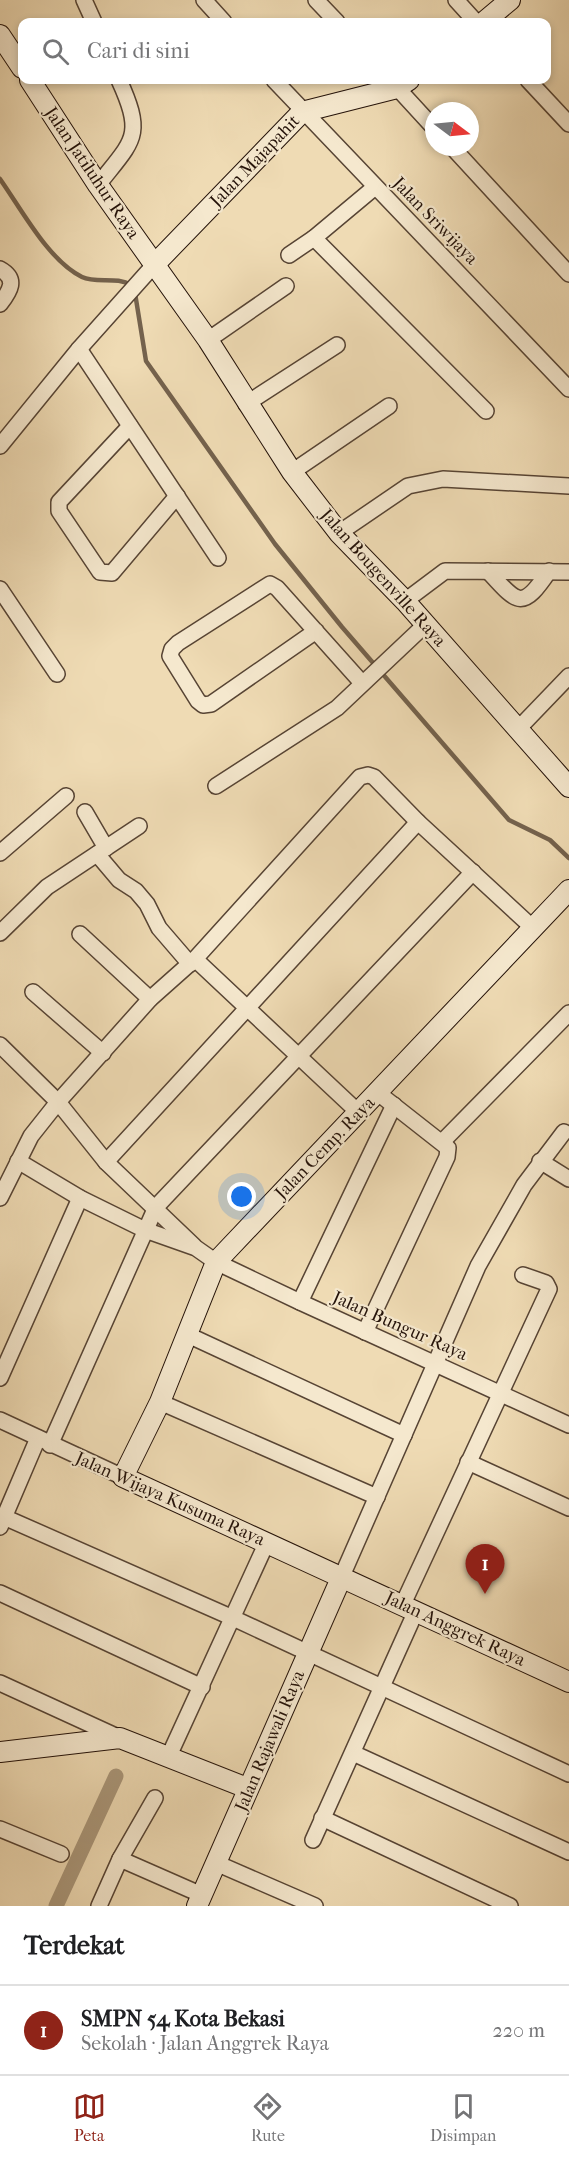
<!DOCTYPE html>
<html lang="id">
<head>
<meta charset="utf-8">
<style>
  body { margin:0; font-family:"IM FELL French Canon",serif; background:#f6f6f6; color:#202124 }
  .compass { position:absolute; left:425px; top:102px; width:54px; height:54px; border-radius:50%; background:#fff; box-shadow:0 3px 9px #0003; rotate:106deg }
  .you { position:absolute; left:242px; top:1197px; width:21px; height:21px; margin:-15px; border:4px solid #fff; border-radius:50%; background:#1a73e8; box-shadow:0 0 0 9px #1a73e833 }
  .badge { display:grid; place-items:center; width:39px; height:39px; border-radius:50%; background:#8f2418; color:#fff; font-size:20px; font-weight:700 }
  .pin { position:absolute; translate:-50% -50px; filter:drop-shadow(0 2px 3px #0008) }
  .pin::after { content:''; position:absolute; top:32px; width:21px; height:18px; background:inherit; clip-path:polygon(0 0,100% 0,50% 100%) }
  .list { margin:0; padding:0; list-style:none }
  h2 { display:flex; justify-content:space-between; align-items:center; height:78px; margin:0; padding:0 24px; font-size:26px }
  h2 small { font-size:20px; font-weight:400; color:#757577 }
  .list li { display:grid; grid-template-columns:39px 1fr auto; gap:18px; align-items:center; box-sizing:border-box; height:90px; padding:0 24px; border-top:2px solid #e0e0e0 }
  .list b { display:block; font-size:22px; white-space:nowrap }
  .list p { margin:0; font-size:20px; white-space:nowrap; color:#757577 }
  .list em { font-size:20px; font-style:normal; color:#757577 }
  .icon { flex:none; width:33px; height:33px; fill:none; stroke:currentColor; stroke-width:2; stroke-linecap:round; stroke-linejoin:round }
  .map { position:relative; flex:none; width:569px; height:1906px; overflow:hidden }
  .search { position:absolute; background:#fff; box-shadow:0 3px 9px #0003; left:18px; right:18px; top:18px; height:66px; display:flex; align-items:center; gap:15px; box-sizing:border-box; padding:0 21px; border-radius:12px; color:#757577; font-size:22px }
  .sheet { height:168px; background:#fff }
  nav { display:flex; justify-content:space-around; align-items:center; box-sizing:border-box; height:84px; border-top:2px solid #e0e0e0; background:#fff; font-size:16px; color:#757577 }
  nav a { display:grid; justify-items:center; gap:3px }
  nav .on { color:#8f2418 }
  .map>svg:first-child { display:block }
</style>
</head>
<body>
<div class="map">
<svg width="569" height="1906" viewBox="0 0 569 1906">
  <rect width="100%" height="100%" fill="#efdbb4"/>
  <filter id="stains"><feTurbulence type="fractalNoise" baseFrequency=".00333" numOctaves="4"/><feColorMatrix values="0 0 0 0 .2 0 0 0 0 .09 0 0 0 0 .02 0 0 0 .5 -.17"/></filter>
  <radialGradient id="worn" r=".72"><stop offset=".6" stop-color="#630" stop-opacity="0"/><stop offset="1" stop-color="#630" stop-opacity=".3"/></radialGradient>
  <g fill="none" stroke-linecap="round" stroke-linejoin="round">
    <g stroke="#74624d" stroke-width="4.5">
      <path d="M0,179c22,31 48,81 82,98 14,7 35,-1 49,8"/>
      <polyline points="135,293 146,361 275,544 342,627 509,820 550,840 569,858"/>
    </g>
    <polyline stroke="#aa977a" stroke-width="15" points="56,1906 116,1776"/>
    <defs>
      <g id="street">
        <polyline points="84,0 94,22"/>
        <polyline points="204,0 224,22"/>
        <polyline points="316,0 337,22"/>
        <polyline points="456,0 476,22"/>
        <polyline points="274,80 569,389"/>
        <polyline points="390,80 434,128"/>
        <polyline points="528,80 569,124"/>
        <polyline points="452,147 569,274"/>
        <path d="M98,185c35,-45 47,-48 21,-105"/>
        <polyline points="314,238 486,411"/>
        <polyline points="289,255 314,238 375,187"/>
        <path d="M0,269c18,10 10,22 0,35"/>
        <polyline points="208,340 286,286"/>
        <polyline points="79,349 218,558"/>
        <polyline points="246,404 337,345"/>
        <polyline points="130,426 59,502 59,511 100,572 112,573 177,496"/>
        <polyline points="0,446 79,349 154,265"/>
        <polyline points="292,472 389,406"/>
        <polyline points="339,533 408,486 443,479 569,486"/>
        <path d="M488,571c30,33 34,40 61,0"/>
        <polyline points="0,589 57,674"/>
        <polyline points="405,601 445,571 569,572"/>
        <polyline points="316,631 211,704 203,705 198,701 170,656 172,649 178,643 270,584 277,588 362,683"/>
        <polyline points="519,728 569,676"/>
        <polyline points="216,786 337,708 426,624"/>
        <polyline points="85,812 106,848"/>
        <polyline points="0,853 66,796"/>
        <polyline points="97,854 119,880 136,891 147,904 159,928 190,964"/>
        <polyline points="0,933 47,887 139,826"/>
        <polyline points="80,934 150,999"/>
        <polyline points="195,959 358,1112"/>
        <polyline points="33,992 103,1053"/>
        <polyline points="0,1045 58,1102 106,1162 194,1246"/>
        <polyline points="443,1141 569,1013"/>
        <polyline points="18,1161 80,1198 145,1230 196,1248 216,1262 300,1302 569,1425"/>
        <polyline points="540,1161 569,1179"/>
        <polyline points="106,1162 418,822"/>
        <polyline points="0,1198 31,1136 58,1102 150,999 195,959 360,777 368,775 374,777 418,822 533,928"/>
        <polyline points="300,1302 394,1105"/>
        <polyline points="365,1332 447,1157 448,1148 378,1093"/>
        <polyline points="188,1335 404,1435"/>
        <polyline points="0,1378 80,1198"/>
        <polyline points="160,1402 377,1497"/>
        <polyline points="0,1420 123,1477"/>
        <polyline points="50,1445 156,1207 473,872"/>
        <polyline points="468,1462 569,1508"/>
        <polyline points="4,1517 233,1618 569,1774"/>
        <polyline points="0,1527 38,1438"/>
        <polyline points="342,1576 478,1266 524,1185 564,1132"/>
        <polyline points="0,1593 202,1687"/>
        <polyline points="403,1604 549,1289 546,1283 523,1275"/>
        <polyline points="0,1683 120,1738"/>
        <polyline points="353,1753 569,1852"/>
        <polyline points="168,1758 267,1542"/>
        <polyline points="322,1818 510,1906"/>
        <polyline points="0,1829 61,1854"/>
        <polyline points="313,1840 416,1611"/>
        <polyline points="120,1859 202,1895"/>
        <polyline points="216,1863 315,1906"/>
        <polyline points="99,1906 120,1859 155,1798"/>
      </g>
      <g id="secondary">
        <polyline points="484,22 510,0"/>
        <polyline points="0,35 22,68"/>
        <polyline points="30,80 98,185 208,340 292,472 339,533 405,601 569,787"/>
        <polyline points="154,265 302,112 397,88 409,80"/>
        <polyline points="569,890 216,1262 160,1402 123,1477 569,1682"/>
        <polyline points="0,1752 120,1738 247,1788"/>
        <polyline points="197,1906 342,1576"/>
      </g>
    </defs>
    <use href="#street" stroke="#574434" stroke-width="18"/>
    <use href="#secondary" stroke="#241209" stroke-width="22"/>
    <use href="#street" stroke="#f5e8ce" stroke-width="15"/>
    <use href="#secondary" stroke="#f5e8ce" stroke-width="20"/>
  </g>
  <g text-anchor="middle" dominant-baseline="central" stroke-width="4.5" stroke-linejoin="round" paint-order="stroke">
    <g font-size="18" fill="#241209" stroke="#f5e8ce">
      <text transform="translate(255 161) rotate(-46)">Jalan Majapahit</text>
      <text transform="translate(92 173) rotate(56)">Jalan Jatiluhur Raya</text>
      <text transform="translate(435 221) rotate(46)">Jalan Sriwijaya</text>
      <text transform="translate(383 578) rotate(48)">Jalan Bougenville Raya</text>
      <text transform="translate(325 1148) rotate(-46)">Jalan Cemp. Raya</text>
      <text transform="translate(400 1326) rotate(24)">Jalan Bungur Raya</text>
      <text transform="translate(170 1499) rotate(24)">Jalan Wijaya Kusuma Raya</text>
      <text transform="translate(455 1629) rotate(25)">Jalan Anggrek Raya</text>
      <text transform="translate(270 1741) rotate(-67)">Jalan Rajawali Raya</text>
    </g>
  </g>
  <rect width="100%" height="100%" filter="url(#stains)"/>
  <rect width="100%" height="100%" fill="url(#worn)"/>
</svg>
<svg class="compass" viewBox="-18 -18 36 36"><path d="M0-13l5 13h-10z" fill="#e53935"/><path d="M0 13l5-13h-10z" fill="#757577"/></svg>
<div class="you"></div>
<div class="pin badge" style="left:485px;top:1594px">1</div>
<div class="search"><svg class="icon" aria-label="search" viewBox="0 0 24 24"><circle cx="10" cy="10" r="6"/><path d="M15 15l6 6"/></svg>Cari di sini</div>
</div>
<section class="sheet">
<h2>Terdekat<small></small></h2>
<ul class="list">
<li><span class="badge">1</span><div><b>SMPN 54 Kota Bekasi</b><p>Sekolah · Jalan Anggrek Raya</p></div><em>220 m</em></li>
</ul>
</section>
<nav>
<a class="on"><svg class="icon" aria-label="map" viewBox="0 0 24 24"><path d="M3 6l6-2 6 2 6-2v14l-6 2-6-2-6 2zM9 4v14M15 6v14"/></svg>Peta</a>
<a><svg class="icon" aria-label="directions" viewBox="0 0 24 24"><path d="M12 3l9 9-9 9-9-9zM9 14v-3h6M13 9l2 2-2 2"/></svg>Rute</a>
<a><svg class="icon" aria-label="saved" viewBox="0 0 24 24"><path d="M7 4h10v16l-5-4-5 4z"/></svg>Disimpan</a>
</nav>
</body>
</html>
